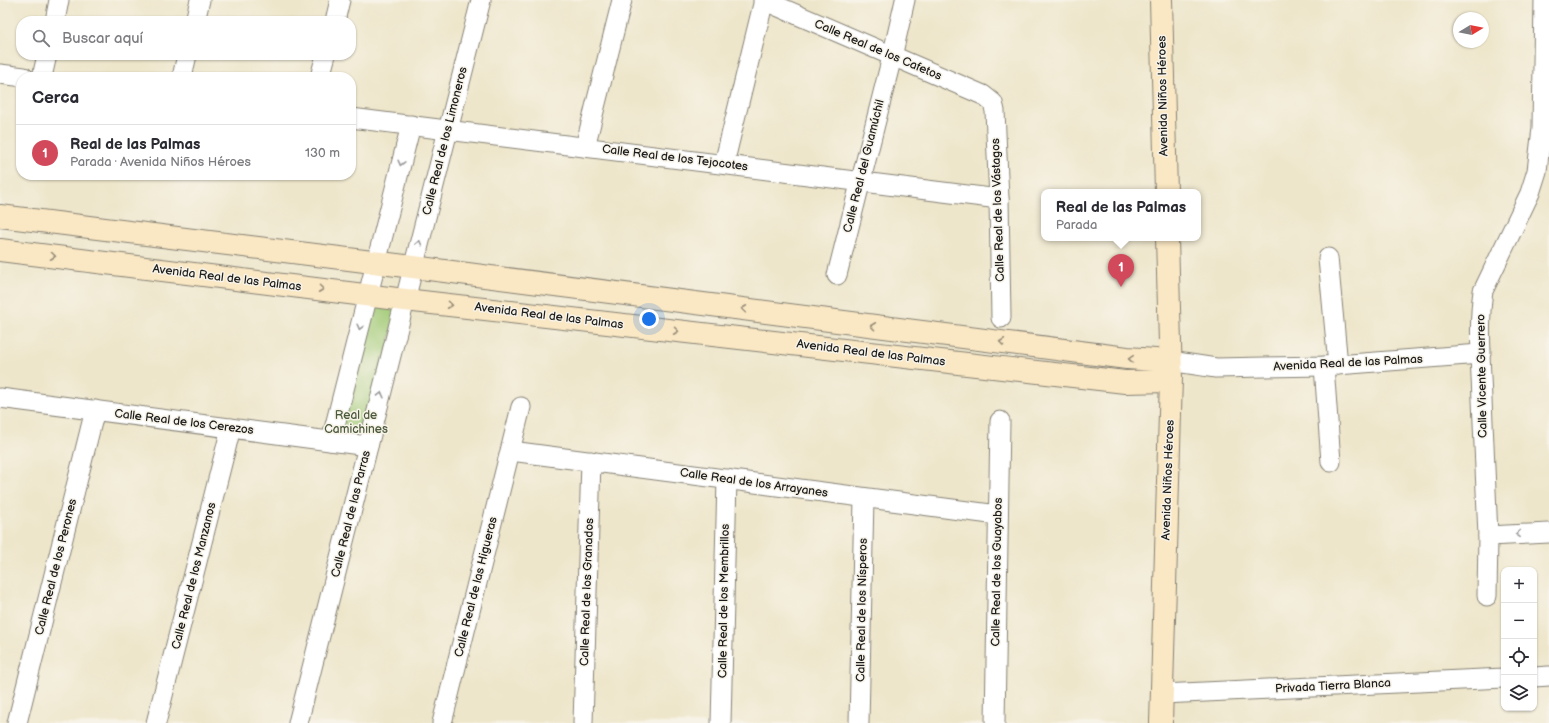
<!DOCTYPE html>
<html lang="es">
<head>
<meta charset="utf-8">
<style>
  body { margin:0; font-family:"Balsamiq Sans",sans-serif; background:#f7f7f7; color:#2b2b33 }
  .controls { position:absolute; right:12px; bottom:12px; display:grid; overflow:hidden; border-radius:8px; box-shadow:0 1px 3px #0004 }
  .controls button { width:36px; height:36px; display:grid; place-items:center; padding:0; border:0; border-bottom:1px solid #e1e1e2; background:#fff; color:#2b2b33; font:20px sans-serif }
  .compass { position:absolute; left:1453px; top:12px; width:36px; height:36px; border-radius:50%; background:#fff; box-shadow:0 1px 3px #0004; rotate:80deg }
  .you { position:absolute; left:649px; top:319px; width:14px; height:14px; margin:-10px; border:3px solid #fff; border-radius:50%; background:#1a73e8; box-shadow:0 0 0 6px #1a73e833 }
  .badge { display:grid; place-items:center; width:26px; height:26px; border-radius:50%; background:#d1495b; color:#fff; font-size:13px; font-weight:700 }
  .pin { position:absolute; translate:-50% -33px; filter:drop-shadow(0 1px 2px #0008) }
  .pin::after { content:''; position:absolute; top:21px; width:14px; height:12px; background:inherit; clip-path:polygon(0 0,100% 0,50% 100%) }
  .popup { position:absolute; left:1041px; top:189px; width:160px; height:52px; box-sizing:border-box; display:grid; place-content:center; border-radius:8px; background:#fff; filter:drop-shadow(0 1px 3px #0005); font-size:13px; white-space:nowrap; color:#7c7c81 }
  .popup b { font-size:15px; color:#2b2b33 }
  .popup::after { content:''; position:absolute; left:50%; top:100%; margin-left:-8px; border:8px solid transparent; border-top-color:#fff }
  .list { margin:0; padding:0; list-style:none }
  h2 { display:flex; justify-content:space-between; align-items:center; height:52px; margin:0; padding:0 16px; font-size:17px }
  h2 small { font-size:13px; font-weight:400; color:#7c7c81 }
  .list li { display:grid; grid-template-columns:26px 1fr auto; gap:12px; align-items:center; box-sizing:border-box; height:56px; padding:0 16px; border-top:1px solid #e1e1e2 }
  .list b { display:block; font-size:15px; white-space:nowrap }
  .list p { margin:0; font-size:13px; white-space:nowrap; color:#7c7c81 }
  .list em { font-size:13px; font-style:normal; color:#7c7c81 }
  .icon { flex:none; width:22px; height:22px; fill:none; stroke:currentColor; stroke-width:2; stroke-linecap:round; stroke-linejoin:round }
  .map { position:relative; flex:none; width:1549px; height:723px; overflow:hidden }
  .search { position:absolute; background:#fff; box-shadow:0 1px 3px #0004; left:16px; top:16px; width:340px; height:44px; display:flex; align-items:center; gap:10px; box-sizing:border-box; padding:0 14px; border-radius:16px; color:#7c7c81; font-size:15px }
  .panel { position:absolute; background:#fff; box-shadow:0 1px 3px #0004; left:16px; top:72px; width:340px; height:108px; border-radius:16px }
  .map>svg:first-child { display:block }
</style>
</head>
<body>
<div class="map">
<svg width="1549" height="723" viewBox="0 0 1549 723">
  <rect width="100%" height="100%" fill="#f7f3e8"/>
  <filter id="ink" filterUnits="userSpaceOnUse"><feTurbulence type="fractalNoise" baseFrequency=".025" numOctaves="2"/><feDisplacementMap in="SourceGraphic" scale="8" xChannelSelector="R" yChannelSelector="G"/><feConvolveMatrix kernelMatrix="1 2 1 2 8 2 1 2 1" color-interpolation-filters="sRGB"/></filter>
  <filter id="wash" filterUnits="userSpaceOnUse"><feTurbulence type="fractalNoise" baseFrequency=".012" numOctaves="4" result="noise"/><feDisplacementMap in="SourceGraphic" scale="16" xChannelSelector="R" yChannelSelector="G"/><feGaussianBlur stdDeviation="0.9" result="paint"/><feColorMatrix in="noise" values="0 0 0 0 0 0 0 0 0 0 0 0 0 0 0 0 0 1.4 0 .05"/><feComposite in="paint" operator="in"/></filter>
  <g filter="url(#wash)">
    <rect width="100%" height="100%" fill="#eee6cb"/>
    <polygon fill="#a2cb77" stroke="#5f744a" points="372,302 398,306 365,441 338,435"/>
  </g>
  <g filter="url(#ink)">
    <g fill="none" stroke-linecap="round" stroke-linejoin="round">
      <defs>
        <g id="street">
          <polyline points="763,0 983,95 993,103 995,111 999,199 1001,318"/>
          <polyline points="55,21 59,0"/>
          <polyline points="195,21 200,0"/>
          <polyline points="335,21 340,0"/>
          <polyline points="0,74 24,77"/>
          <polyline points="42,77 47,55"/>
          <polyline points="182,77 187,55"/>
          <polyline points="320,77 326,55"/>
          <polyline points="351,118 999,199"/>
          <polyline points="585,147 622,0"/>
          <polyline points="724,164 764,0"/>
          <polyline points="1328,258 1338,365"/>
          <polyline points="837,275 892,57 905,0"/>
          <polyline points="1170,361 1216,368 1324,366 1480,354"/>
          <polyline points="1324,366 1331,462"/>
          <polyline points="0,398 368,446"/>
          <polyline points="331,441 411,125"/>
          <polyline points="511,451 998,515"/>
          <polyline points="1488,536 1549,533"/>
          <path d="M1487,596l1,-60 -8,-182 1,-1c-1,-21 -1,-41 2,-62l47,-98 7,-22 5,-43 2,-128"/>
          <polyline points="1534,677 1549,676"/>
          <polyline points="1162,694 1504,678"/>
          <polyline points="17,723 95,410"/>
          <polyline points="156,723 231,428"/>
          <polyline points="298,723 481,0"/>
          <polyline points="442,723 521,407"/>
          <polyline points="583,723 591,461"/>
          <polyline points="721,723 727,479"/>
          <polyline points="859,723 864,498"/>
          <polyline points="995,723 1000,421"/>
        </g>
        <g id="secondary">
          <polyline points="1161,0 1166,192"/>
          <polyline points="0,216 413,267 1127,358 1170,361"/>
          <polyline points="0,250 405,300 1125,382 1170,381"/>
          <polyline points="1161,723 1171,378 1167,238"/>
        </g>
      </defs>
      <use href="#street" stroke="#858174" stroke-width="21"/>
      <use href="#secondary" stroke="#858174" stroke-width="24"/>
      <use href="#street" stroke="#fff" stroke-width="19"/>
      <use href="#secondary" stroke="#fae7c3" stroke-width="22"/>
    </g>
    <defs><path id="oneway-chevron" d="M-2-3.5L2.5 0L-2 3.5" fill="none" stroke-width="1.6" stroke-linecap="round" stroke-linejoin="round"/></defs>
    <g stroke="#999">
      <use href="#oneway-chevron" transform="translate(401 163) rotate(104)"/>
      <use href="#oneway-chevron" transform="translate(419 243) rotate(-76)"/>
      <use href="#oneway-chevron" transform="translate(360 327) rotate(104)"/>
      <use href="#oneway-chevron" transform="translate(381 395) rotate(-76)"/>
      <use href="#oneway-chevron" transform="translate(1518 534) rotate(177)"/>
    </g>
    <g stroke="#968c78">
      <use href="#oneway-chevron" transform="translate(53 256) rotate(7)"/>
      <use href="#oneway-chevron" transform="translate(321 289) rotate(7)"/>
      <use href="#oneway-chevron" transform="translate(450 305) rotate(7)"/>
      <use href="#oneway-chevron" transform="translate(744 309) rotate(-173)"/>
      <use href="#oneway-chevron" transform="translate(873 326) rotate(-173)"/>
      <use href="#oneway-chevron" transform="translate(676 331) rotate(7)"/>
      <use href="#oneway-chevron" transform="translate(1002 342) rotate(-173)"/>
      <use href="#oneway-chevron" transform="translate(1131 359) rotate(-176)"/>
    </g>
  </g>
  <g text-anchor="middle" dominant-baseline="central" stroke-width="3" stroke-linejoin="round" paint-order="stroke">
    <g font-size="12" fill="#1c1c1c" stroke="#f7f3e8">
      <text transform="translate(878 50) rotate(23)">Calle Real de los Cafetos</text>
      <text transform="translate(1163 96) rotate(-91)">Avenida Niños Héroes</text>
      <text transform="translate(445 141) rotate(-76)">Calle Real de los Limoneros</text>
      <text transform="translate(675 158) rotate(7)">Calle Real de los Tejocotes</text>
      <text transform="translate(864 166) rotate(-76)">Calle Real del Guamúchil</text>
      <text transform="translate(998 210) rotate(-92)">Calle Real de los Vástagos</text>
      <text transform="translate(227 278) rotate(7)">Avenida Real de las Palmas</text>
      <text transform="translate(549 316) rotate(7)">Avenida Real de las Palmas</text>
      <text transform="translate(871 353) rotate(7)">Avenida Real de las Palmas</text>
      <text transform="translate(1348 363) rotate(-3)">Avenida Real de las Palmas</text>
      <text transform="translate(1482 376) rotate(-91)">Calle Vicente Guerrero</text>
      <text transform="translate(184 422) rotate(7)">Calle Real de los Cerezos</text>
      <text transform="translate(1168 480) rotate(-88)">Avenida Niños Héroes</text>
      <text transform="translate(754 483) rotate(8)">Calle Real de los Arrayanes</text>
      <text transform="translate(351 514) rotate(-76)">Calle Real de las Parras</text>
      <text transform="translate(56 567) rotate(-76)">Calle Real de los Perones</text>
      <text transform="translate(997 572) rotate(-89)">Calle Real de los Guayabos</text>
      <text transform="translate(194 576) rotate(-76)">Calle Real de los Manzanos</text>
      <text transform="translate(476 587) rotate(-76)">Calle Real de las Higueras</text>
      <text transform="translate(587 592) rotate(-88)">Calle Real de los Granados</text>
      <text transform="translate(724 601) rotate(-89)">Calle Real de los Membrillos</text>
      <text transform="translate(862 610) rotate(-89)">Calle Real de los Nísperos</text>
      <text transform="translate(1333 686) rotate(-3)">Privada Tierra Blanca</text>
    </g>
    <g font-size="12" fill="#4b593c" stroke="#f7f3e8">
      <text x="356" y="415">Real de<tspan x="356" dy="14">Camichines</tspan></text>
    </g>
  </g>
</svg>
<div class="controls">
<button>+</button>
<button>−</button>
<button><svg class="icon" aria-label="locate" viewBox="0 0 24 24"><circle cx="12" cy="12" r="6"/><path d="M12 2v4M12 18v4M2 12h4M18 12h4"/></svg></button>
<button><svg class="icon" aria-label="layers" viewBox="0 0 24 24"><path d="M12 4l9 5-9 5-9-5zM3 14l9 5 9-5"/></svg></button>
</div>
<svg class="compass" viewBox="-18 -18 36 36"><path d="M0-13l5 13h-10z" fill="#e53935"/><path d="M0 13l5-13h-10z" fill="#7c7c81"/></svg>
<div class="you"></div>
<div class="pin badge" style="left:1121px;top:287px">1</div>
<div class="popup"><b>Real de las Palmas</b>Parada</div>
<div class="search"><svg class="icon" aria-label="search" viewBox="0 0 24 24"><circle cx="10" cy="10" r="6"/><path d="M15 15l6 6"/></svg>Buscar aquí</div>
<section class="panel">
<h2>Cerca<small></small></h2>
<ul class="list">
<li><span class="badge">1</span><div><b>Real de las Palmas</b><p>Parada · Avenida Niños Héroes</p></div><em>130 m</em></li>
</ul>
</section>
</div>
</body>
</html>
